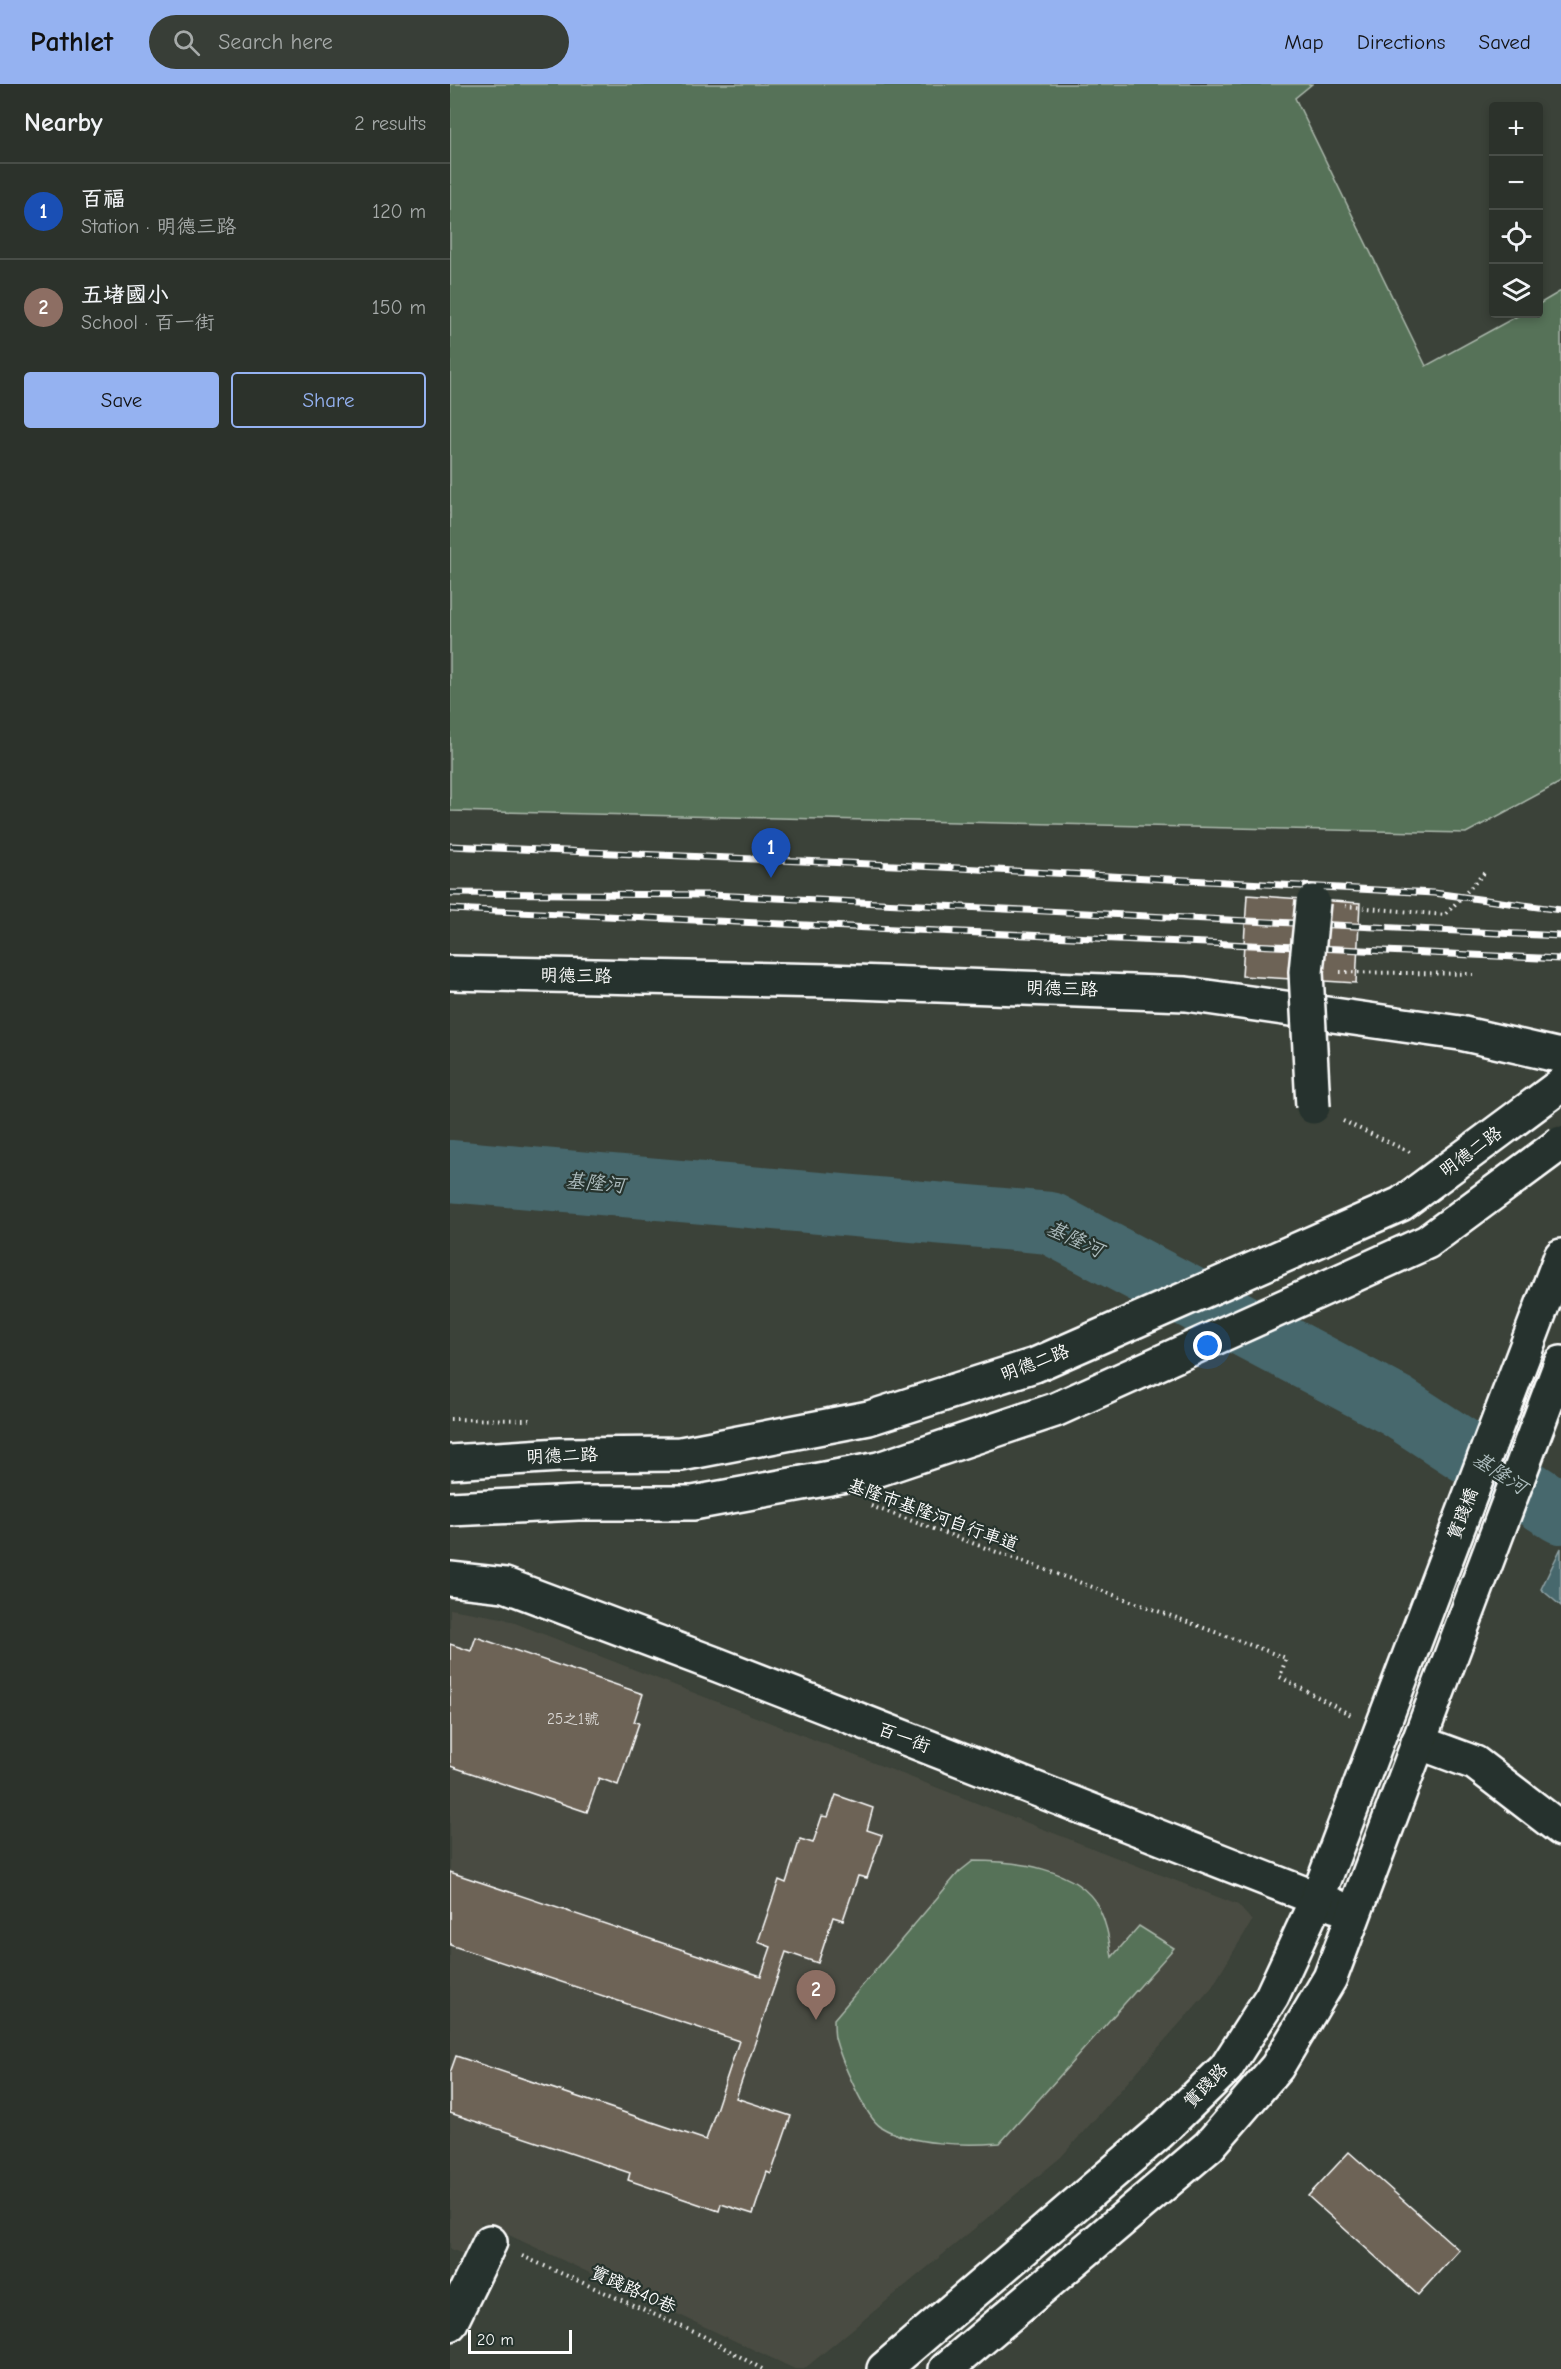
<!DOCTYPE html>
<html lang="en">
<head>
<meta charset="utf-8">
<style>
  body { margin:0; font-family:"Comic Neue","LXGW WenKai TC",sans-serif; background:#383e37; color:#f1f3f6 }
  .controls { position:absolute; right:18px; top:18px; display:grid; overflow:hidden; border-radius:6px; box-shadow:0 3px 9px #0003 }
  .controls button { width:54px; height:54px; display:grid; place-items:center; padding:0; border:0; border-bottom:2px solid #484d47; background:#2c322b; color:#f1f3f6; font:30px sans-serif }
  .scale { position:absolute; left:18px; bottom:15px; width:104px; box-sizing:border-box; padding-left:6px; border:3px solid #fff; border-top:0; font-size:16px; line-height:21px; white-space:nowrap; color:#fff; -webkit-text-stroke:4px #26332d; paint-order:stroke }
  .you { position:absolute; left:758px; top:1262px; width:21px; height:21px; margin:-15px; border:4px solid #fff; border-radius:50%; background:#1a73e8; box-shadow:0 0 0 9px #1a73e833 }
  .badge { display:grid; place-items:center; width:39px; height:39px; border-radius:50%; background:#95b2f1; color:#fff; font-size:20px; font-weight:700 }
  .pin { position:absolute; translate:-50% -50px; filter:drop-shadow(0 2px 3px #0008) }
  .pin::after { content:''; position:absolute; top:32px; width:21px; height:18px; background:inherit; clip-path:polygon(0 0,100% 0,50% 100%) }
  .list { margin:0; padding:0; list-style:none }
  h2 { display:flex; justify-content:space-between; align-items:center; height:78px; margin:0; padding:0 24px; font-size:26px }
  h2 small { font-size:20px; font-weight:400; color:#a6aaa9 }
  .list li { display:grid; grid-template-columns:39px 1fr auto; gap:18px; align-items:center; box-sizing:border-box; height:96px; padding:0 24px; border-top:2px solid #484d47 }
  .list b { display:block; font-size:22px; white-space:nowrap }
  .list p { margin:0; font-size:20px; white-space:nowrap; color:#a6aaa9 }
  .list em { font-size:20px; font-style:normal; color:#a6aaa9 }
  .actions { display:flex; gap:12px; padding:18px 24px }
  .actions a { flex:1; padding:14px 0; border:2px solid #95b2f1; border-radius:6px; text-align:center; font-size:21px; color:#95b2f1 }
  .actions .main { background:#95b2f1; color:#111 }
  .icon { flex:none; width:33px; height:33px; fill:none; stroke:currentColor; stroke-width:2; stroke-linecap:round; stroke-linejoin:round }
  .map { position:relative; flex:none; width:1111px; height:2285px; overflow:hidden }
  header { display:flex; align-items:center; gap:36px; box-sizing:border-box; height:84px; padding:0 30px; background:#95b2f1; color:#111 }
  header strong { font-size:28px }
  nav { display:flex; gap:33px; margin-inline-start:auto; font-size:21px }
  .search { width:420px; height:54px; background:#383e37; display:flex; align-items:center; gap:15px; box-sizing:border-box; padding:0 21px; border-radius:33px; color:#a6aaa9; font-size:22px }
  main { display:flex }
  aside { flex:1; background:#2c322b }
  .map>svg:first-child { display:block }
</style>
</head>
<body>
<header>
<strong>Pathlet</strong>
<div class="search"><svg class="icon" aria-label="search" viewBox="0 0 24 24"><circle cx="10" cy="10" r="6"/><path d="M15 15l6 6"/></svg>Search here</div>
<nav><a>Map</a><a>Directions</a><a>Saved</a></nav>
</header>
<main>
<aside>
<h2>Nearby<small>2 results</small></h2>
<ul class="list">
<li><span class="badge" style="background:#1a4fb4">1</span><div><b>百福</b><p>Station · 明德三路</p></div><em>120 m</em></li>
<li><span class="badge" style="background:#8d6e63">2</span><div><b>五堵國小</b><p>School · 百一街</p></div><em>150 m</em></li>
</ul>
<div class="actions"><a class="main">Save</a><a>Share</a></div>
</aside>
<div class="map">
<svg width="1111" height="2285" viewBox="0 0 1111 2285">
  <rect width="100%" height="100%" fill="#3b4239"/>
  <filter id="ink" filterUnits="userSpaceOnUse"><feTurbulence type="fractalNoise" baseFrequency=".0167" numOctaves="2"/><feDisplacementMap in="SourceGraphic" scale="12" xChannelSelector="R" yChannelSelector="G"/><feConvolveMatrix kernelMatrix="1 2 1 2 8 2 1 2 1" color-interpolation-filters="sRGB"/></filter>
  <g filter="url(#ink)">
    <polygon fill="#4a4c42" points="0,1525 52,1534 788,1821 802,1837 762,1903 611,2073 354,2285 345,2285 31,2138 24,2174 0,2165"/>
    <g fill="#577258" stroke="#abb8ac" stroke-width="1.5">
      <polygon points="0,0 862,0 845,14 976,282 1071,230 1088,230 1089,220 1111,207 1111,698 1016,749 0,727"/>
      <path d="M523,1777c40,0 105,6 126,47 8,16 10,32 13,49l27,-31 35,22 -174,195c-33,3 -90,2 -119,-16 -16,-10 -41,-70 -46,-89 -1,-6 -1,-13 -1,-19l125,-147z"/>
    </g>
    <polygon fill="#47686d" stroke="#91a4a7" stroke-width="1.5" points="1111,1464 1111,1522 1091,1505"/>
    <g fill="none" stroke-linecap="round" stroke-linejoin="round">
      <polyline stroke="#47686d" stroke-width="62" points="0,1087 600,1139 946,1322 1111,1429"/>
    </g>
    <g fill="#6d6456" stroke="#fff" stroke-width="1.5">
      <polygon points="797,811 910,819 906,899 792,892"/>
      <polygon points="26,1553 193,1610 184,1638 189,1639 168,1701 149,1694 137,1728 0,1682 0,1560 21,1567"/>
      <polygon points="386,1711 423,1724 417,1746 432,1751 417,1794 408,1792 393,1836 383,1833 368,1879 336,1868 286,2014 341,2032 321,2090 317,2088 303,2130 271,2120 269,2127 178,2096 180,2089 0,2029 0,1989 6,1972 256,2056 289,1957 0,1861 0,1788 311,1892 321,1863 308,1858 329,1796 336,1799 350,1755 363,1759 372,1732 378,1733"/>
      <polygon points="899,2068 1009,2166 968,2211 858,2112"/>
    </g>
    <g fill="none" stroke-linecap="round" stroke-linejoin="round">
      <defs>
        <g id="minor">
          <polyline points="0,1495 55,1501 268,1581 886,1822"/>
          <polyline points="968,1658 1025,1679 1111,1745"/>
          <polyline points="0,2240 40,2158"/>
          <polyline points="434,2285 709,2049 776,1984 822,1912 867,1815 1111,1172"/>
          <polyline points="496,2285 759,2062 827,1983 880,1894 1111,1279"/>
        </g>
        <polyline id="major" points="0,889 379,897 736,910 1010,949 1111,972"/>
      </defs>
      <use href="#minor" stroke="#fff" stroke-width="38"/>
      <use href="#major" stroke="#fff" stroke-width="38"/>
      <g stroke="#fff" stroke-width="4" stroke-dasharray="1.5 4.5" stroke-linecap="butt">
        <polyline points="895,822 995,831 1035,788"/>
        <polyline points="890,888 1023,890"/>
        <polyline points="893,1037 962,1069"/>
        <polyline points="0,1335 80,1336"/>
        <polyline points="421,1422 836,1574 830,1593 901,1631"/>
        <polyline points="72,2172 253,2252 312,2285"/>
      </g>
      <use href="#minor" stroke="#26332d" stroke-width="33"/>
      <use href="#major" stroke="#26332d" stroke-width="33"/>
      <defs>
        <g id="rail">
          <polyline points="0,762 489,783 984,809 1111,826"/>
          <polyline points="0,809 262,811 1111,852"/>
          <polyline points="0,825 1111,875"/>
        </g>
      </defs>
      <use href="#rail" stroke="#fff" stroke-width="7"/>
      <use href="#rail" stroke="#26332d" stroke-width="4.5" stroke-dasharray="14" stroke-linecap="butt"/>
      <defs>
        <polyline id="minor-bridge" points="863,818 856,888 863,1023"/>
        <g id="major-bridge">
          <polyline points="0,1378 110,1371 231,1370 419,1334 585,1281 951,1120 1111,1001"/>
          <polyline points="0,1425 128,1419 243,1419 429,1385 605,1326 977,1158 1111,1059"/>
        </g>
      </defs>
      <use href="#minor-bridge" stroke="#fff" stroke-width="38" stroke-linecap="butt"/>
      <use href="#major-bridge" stroke="#fff" stroke-width="38" stroke-linecap="butt"/>
      <use href="#minor-bridge" stroke="#26332d" stroke-width="33"/>
      <use href="#major-bridge" stroke="#26332d" stroke-width="33"/>
    </g>
  </g>
  <g text-anchor="middle" dominant-baseline="central" stroke-width="4.5" stroke-linejoin="round" paint-order="stroke">
    <g font-size="15" fill="#dad8d5">
      <text x="123" y="1635">25之1號</text>
    </g>
    <g font-size="18" fill="#fff" stroke="#26332d">
      <text transform="translate(126 892) rotate(1)">明德三路</text>
      <text transform="translate(612 905) rotate(2)">明德三路</text>
      <text transform="translate(1021 1068) rotate(-36)">明德二路</text>
      <text transform="translate(585 1279) rotate(-21)">明德二路</text>
      <text transform="translate(112 1372) rotate(-2)">明德二路</text>
      <text transform="translate(1013 1430) rotate(-69)">實踐橋</text>
      <text transform="translate(483 1431) rotate(20)">基隆市基隆河自行車道</text>
      <text transform="translate(454 1654) rotate(21)">百一街</text>
      <text transform="translate(756 2002) rotate(-46)">實踐路</text>
      <text transform="translate(183 2206) rotate(24)">實踐路40巷</text>
    </g>
    <g font-size="20" font-style="italic" fill="#acbbbd" stroke="#26332d">
      <text transform="translate(145 1099) rotate(5)">基隆河</text>
      <text transform="translate(625 1155) rotate(25)">基隆河</text>
      <text transform="translate(1050 1389) rotate(33)">基隆河</text>
    </g>
  </g>
</svg>
<div class="controls">
<button>+</button>
<button>−</button>
<button><svg class="icon" aria-label="locate" viewBox="0 0 24 24"><circle cx="12" cy="12" r="6"/><path d="M12 2v4M12 18v4M2 12h4M18 12h4"/></svg></button>
<button><svg class="icon" aria-label="layers" viewBox="0 0 24 24"><path d="M12 4l9 5-9 5-9-5zM3 14l9 5 9-5"/></svg></button>
</div>
<div class="scale">20 m</div>
<div class="you"></div>
<div class="pin badge" style="left:321px;top:794px;background:#1a4fb4">1</div>
<div class="pin badge" style="left:366px;top:1936px;background:#8d6e63">2</div>
</div>
</main>
</body>
</html>
